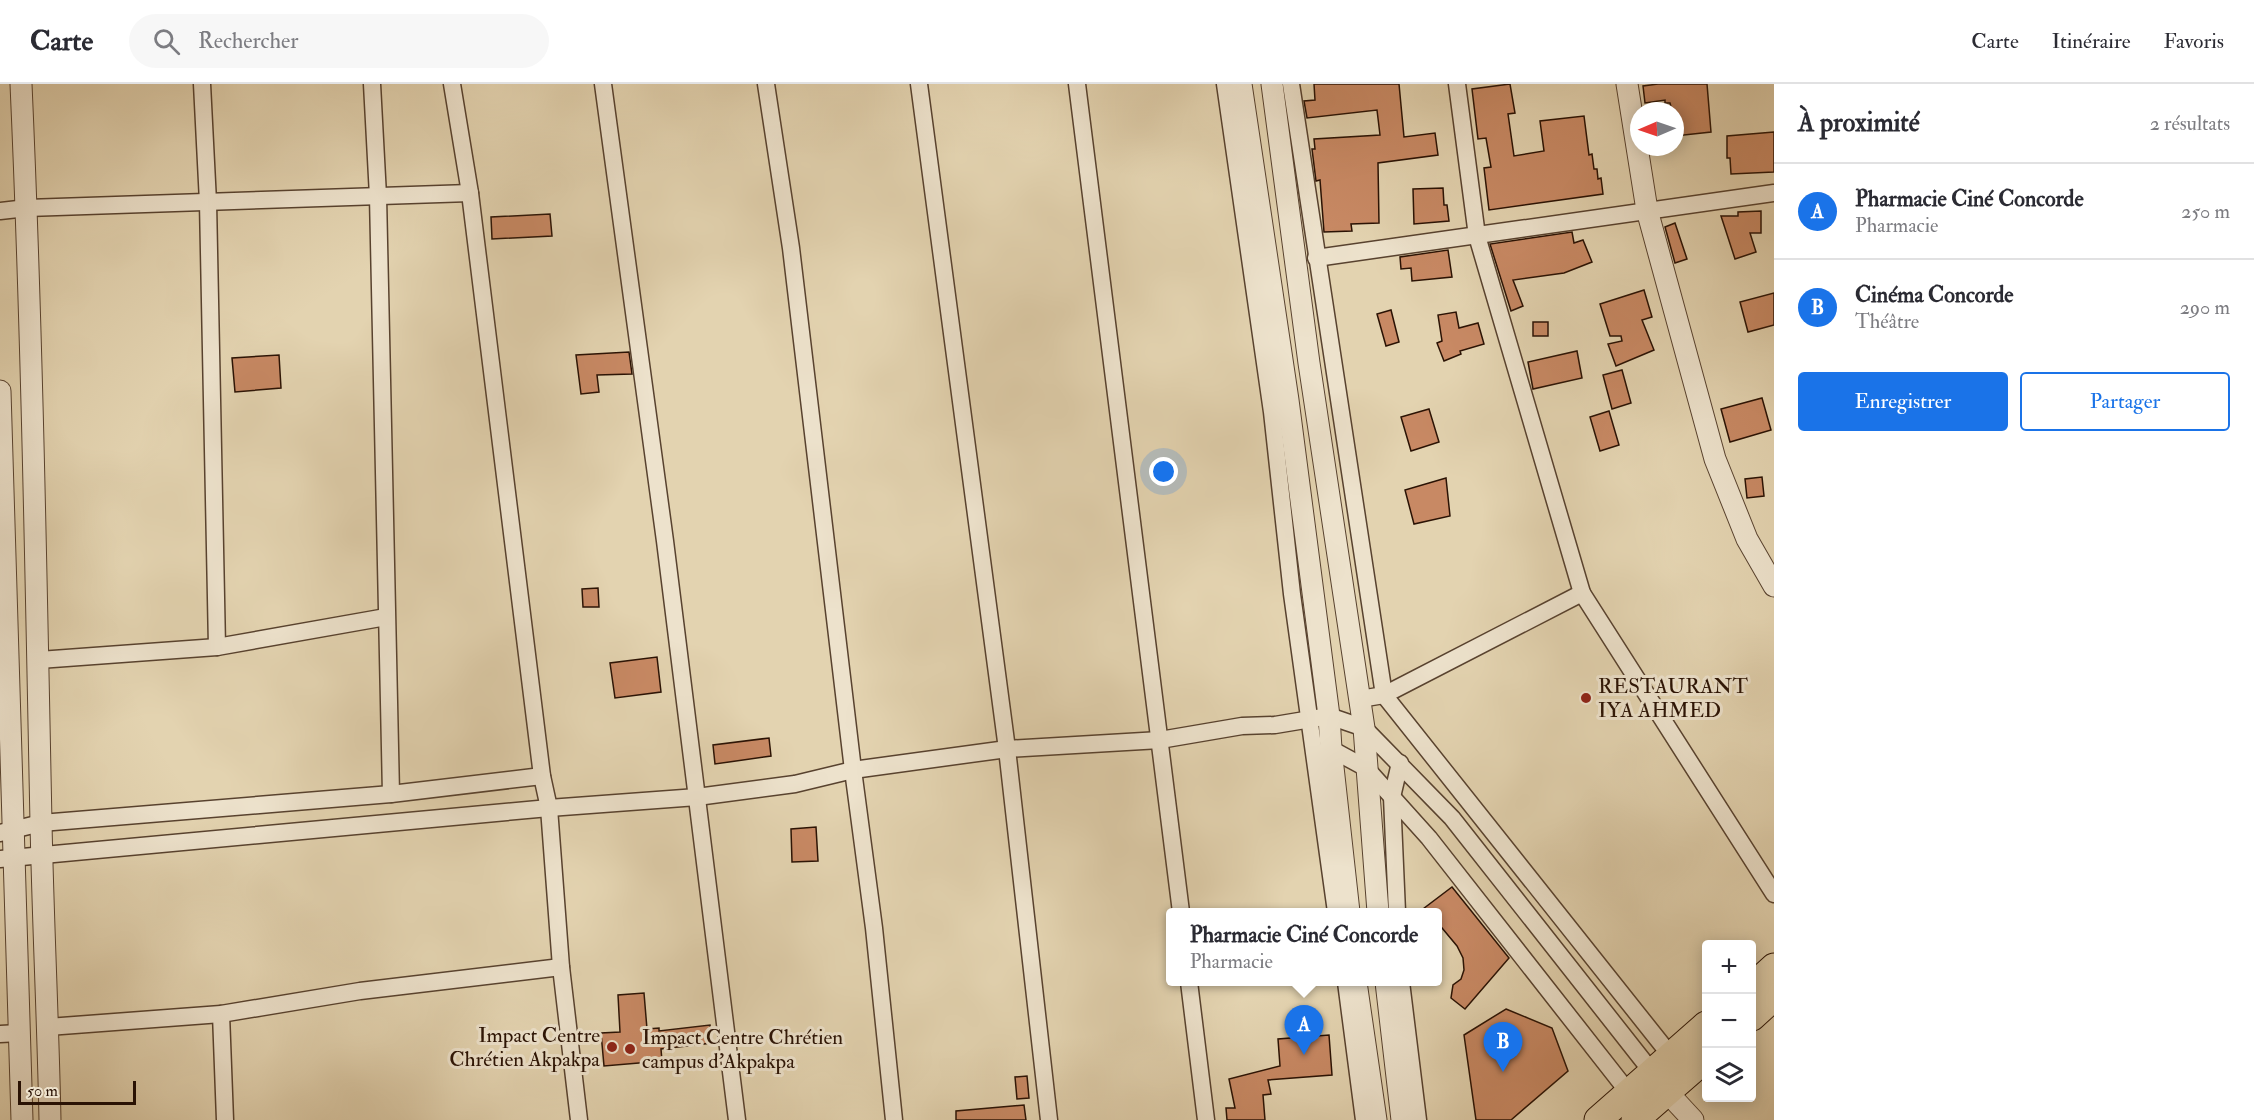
<!DOCTYPE html>
<html lang="fr">
<head>
<meta charset="utf-8">
<style>
  body { margin:0; font-family:"IM FELL Double Pica",serif; background:#f7f7f7; color:#2b2b33 }
  .controls { position:absolute; right:18px; bottom:18px; display:grid; overflow:hidden; border-radius:6px; box-shadow:0 3px 15px #0003 }
  .controls button { width:54px; height:54px; display:grid; place-items:center; padding:0; border:0; border-bottom:2px solid #e1e1e2; background:#fff; color:#2b2b33; font:30px sans-serif }
  .compass { position:absolute; left:1630px; top:18px; width:54px; height:54px; border-radius:50%; background:#fff; box-shadow:0 3px 15px #0003; rotate:268deg }
  .scale { position:absolute; left:18px; bottom:15px; width:118px; box-sizing:border-box; padding-left:6px; border:3px solid #2a1204; border-top:0; font-size:16px; line-height:21px; white-space:nowrap; color:#2a1204; -webkit-text-stroke:4px #ede2cc; paint-order:stroke }
  .you { position:absolute; left:1164px; top:388px; width:21px; height:21px; margin:-15px; border:4px solid #fff; border-radius:50%; background:#1a73e8; box-shadow:0 0 0 9px #1a73e833 }
  .badge { display:grid; place-items:center; width:39px; height:39px; border-radius:50%; background:#1a73e8; color:#fff; font-size:20px; font-weight:700 }
  .pin { position:absolute; translate:-50% -50px; filter:drop-shadow(0 2px 3px #0008) }
  .pin::after { content:''; position:absolute; top:32px; width:21px; height:18px; background:inherit; clip-path:polygon(0 0,100% 0,50% 100%) }
  .popup { position:absolute; left:1166px; top:824px; width:276px; height:78px; box-sizing:border-box; display:grid; place-content:center; border-radius:6px; background:#fff; filter:drop-shadow(0 2px 4px #0005); font-size:20px; white-space:nowrap; color:#7c7c81 }
  .popup b { font-size:22px; color:#2b2b33 }
  .popup::after { content:''; position:absolute; left:50%; top:100%; margin-left:-12px; border:12px solid transparent; border-top-color:#fff }
  .list { margin:0; padding:0; list-style:none }
  h2 { display:flex; justify-content:space-between; align-items:center; height:78px; margin:0; padding:0 24px; font-size:26px }
  h2 small { font-size:20px; font-weight:400; color:#7c7c81 }
  .list li { display:grid; grid-template-columns:39px 1fr auto; gap:18px; align-items:center; box-sizing:border-box; height:96px; padding:0 24px; border-top:2px solid #e1e1e2 }
  .list b { display:block; font-size:22px; white-space:nowrap }
  .list p { margin:0; font-size:20px; white-space:nowrap; color:#7c7c81 }
  .list em { font-size:20px; font-style:normal; color:#7c7c81 }
  .actions { display:flex; gap:12px; padding:18px 24px }
  .actions a { flex:1; padding:14px 0; border:2px solid #1a73e8; border-radius:6px; text-align:center; font-size:21px; color:#1a73e8 }
  .actions .main { background:#1a73e8; color:#fff }
  .icon { flex:none; width:33px; height:33px; fill:none; stroke:currentColor; stroke-width:2; stroke-linecap:round; stroke-linejoin:round }
  .map { position:relative; flex:none; width:1774px; height:1036px; overflow:hidden }
  header { display:flex; align-items:center; gap:36px; box-sizing:border-box; height:84px; padding:0 30px; background:#fff; border-bottom:2px solid #e1e1e2 }
  header strong { font-size:28px }
  nav { display:flex; gap:33px; margin-inline-start:auto; font-size:21px }
  .search { width:420px; height:54px; background:#f7f7f7; display:flex; align-items:center; gap:15px; box-sizing:border-box; padding:0 21px; border-radius:33px; color:#7c7c81; font-size:22px }
  main { display:flex }
  aside { flex:1; background:#fff }
  .map>svg:first-child { display:block }
</style>
</head>
<body>
<header>
<strong>Carte</strong>
<div class="search"><svg class="icon" aria-label="search" viewBox="0 0 24 24"><circle cx="10" cy="10" r="6"/><path d="M15 15l6 6"/></svg>Rechercher</div>
<nav><a>Carte</a><a>Itinéraire</a><a>Favoris</a></nav>
</header>
<main>
<div class="map">
<svg width="1774" height="1036" viewBox="0 0 1774 1036">
  <rect width="100%" height="100%" fill="#e3d3b0"/>
  <filter id="stains"><feTurbulence type="fractalNoise" baseFrequency=".00333" numOctaves="4"/><feColorMatrix values="0 0 0 0 .2 0 0 0 0 .09 0 0 0 0 .02 0 0 0 .5 -.17"/></filter>
  <radialGradient id="worn" r=".72"><stop offset=".6" stop-color="#630" stop-opacity="0"/><stop offset="1" stop-color="#630" stop-opacity=".3"/></radialGradient>
  <g fill="#c88964" stroke="#2a1204" stroke-width="1.5">
    <polygon points="1314,0 1399,0 1404,53 1435,49 1438,71 1378,79 1379,139 1351,140 1352,147 1324,148 1320,96 1316,97 1312,65 1315,65 1314,55 1380,51 1377,26 1307,34 1304,17 1315,16"/>
    <polygon points="1510,0 1515,29 1508,30 1514,72 1544,67 1540,37 1584,32 1589,71 1592,70 1594,85 1597,85 1598,95 1601,94 1603,110 1489,126 1484,84 1491,83 1486,54 1478,55 1472,5"/>
    <polygon points="1658,0 1707,0 1711,48 1675,52 1675,27 1672,27 1670,19 1665,19 1665,16 1645,19 1643,2"/>
    <polygon points="1774,48 1774,88 1731,90 1730,74 1727,74 1727,52"/>
    <polygon points="1443,104 1444,121 1447,121 1449,137 1414,140 1413,105"/>
    <polygon points="1761,127 1761,149 1750,149 1756,168 1735,175 1721,132 1738,132 1738,128"/>
    <polygon points="550,130 552,152 492,155 491,133"/>
    <polygon points="1675,139 1687,175 1675,179 1665,143"/>
    <polygon points="1572,148 1574,159 1583,156 1592,178 1564,189 1513,196 1523,222 1511,227 1490,160"/>
    <polygon points="1448,166 1452,193 1412,197 1411,184 1401,185 1400,173"/>
    <polygon points="1644,206 1652,233 1642,236 1654,266 1616,282 1608,260 1622,257 1621,252 1610,252 1600,220"/>
    <polygon points="1774,209 1774,241 1748,248 1740,218"/>
    <polygon points="1391,226 1399,258 1386,262 1377,230"/>
    <polygon points="1456,228 1459,244 1478,239 1484,260 1460,267 1461,270 1444,277 1437,259 1442,257 1438,231"/>
    <rect x="1533" y="238" width="15" height="14"/>
    <polygon points="1577,267 1582,294 1533,305 1528,278"/>
    <polygon points="629,268 632,290 597,291 599,308 581,310 576,271"/>
    <polygon points="279,271 281,304 235,308 232,274"/>
    <polygon points="1622,286 1631,319 1612,325 1603,291"/>
    <polygon points="1762,314 1771,346 1730,358 1721,325"/>
    <polygon points="1429,325 1439,358 1411,367 1401,333"/>
    <polygon points="1609,327 1619,361 1600,367 1590,333"/>
    <polygon points="1762,393 1764,412 1747,414 1745,395"/>
    <polygon points="1446,394 1450,432 1414,440 1405,406"/>
    <polygon points="598,504 599,523 583,523 582,505"/>
    <polygon points="657,573 661,608 615,614 610,579"/>
    <polygon points="769,654 771,672 715,680 713,661"/>
    <polygon points="816,743 818,777 792,778 791,745"/>
    <polygon points="1452,803 1509,874 1465,925 1451,914 1453,901 1461,895 1464,886 1463,874 1457,862 1437,838 1437,828 1419,828"/>
    <polygon points="644,909 647,945 659,944 659,947 710,941 712,959 661,965 662,977 604,982 601,949 620,948 618,911"/>
    <polygon points="1506,925 1552,944 1568,987 1511,1036 1476,1036 1464,951"/>
    <polygon points="1329,951 1332,991 1268,996 1271,1010 1263,1011 1265,1036 1227,1036 1226,1024 1235,1024 1229,995 1280,982 1278,955"/>
    <polygon points="1027,992 1029,1014 1017,1015 1015,993"/>
    <polygon points="1024,1021 1026,1036 956,1036 956,1027"/>
  </g>
  <g fill="none" stroke-linecap="round" stroke-linejoin="round">
    <defs>
      <g id="minor">
        <polyline points="202,0 208,118 217,563"/>
        <polyline points="372,0 378,112 391,710"/>
        <polyline points="452,0 470,109 542,692 549,724 561,883 579,1036"/>
        <polyline points="603,0 665,457 737,1036"/>
        <polyline points="766,0 791,164 853,686 874,844 894,1036"/>
        <polyline points="919,0 1007,665 1049,1036"/>
        <polyline points="1077,0 1181,828"/>
        <polyline points="1225,0 1272,328 1292,510 1336,828"/>
        <polyline points="1291,0 1384,611 1671,972"/>
        <polyline points="1457,0 1477,152 1582,509 1774,810"/>
        <polyline points="0,127 27,124 470,109"/>
        <polyline points="1316,174 1774,109"/>
        <polyline points="39,576 217,563 386,533"/>
        <polyline points="1360,615 1384,611 1582,509"/>
        <polyline points="1331,665 1366,684 1429,754 1629,1009"/>
        <polyline points="0,749 41,739 391,710 542,692"/>
        <polyline points="0,775 549,724 697,713 795,700 853,686 1007,665 1160,656 1242,642 1275,641 1329,632 1364,644 1452,734 1652,988"/>
        <polyline points="1397,828 1392,713 1400,679"/>
        <polyline points="1189,898 1206,1036"/>
        <polyline points="1346,898 1364,1036"/>
        <polyline points="1401,898 1418,1036"/>
        <polyline points="221,930 225,1036"/>
        <polyline points="48,943 221,930 360,907 561,883"/>
        <polyline points="0,950 19,949"/>
      </g>
      <g id="tertiary">
        <path d="M21,0c11,246 15,493 20,739 2,99 7,198 9,297"/>
        <polyline points="1241,0 1288,316 1329,632 1331,665 1349,828"/>
        <polyline points="1272,0 1309,279 1364,644 1378,828"/>
        <polyline points="1627,0 1647,126 1715,375 1747,455 1774,502"/>
        <polyline points="0,307 22,1036"/>
        <polyline points="1356,898 1376,1036"/>
        <polyline points="1386,898 1402,1036"/>
        <polyline points="1668,1009 1693,1036"/>
      </g>
      <g id="primary">
        <polyline points="1752,903 1774,883"/>
        <polyline points="1752,933 1774,913"/>
        <polyline points="1598,1036 1706,941"/>
        <polyline points="1635,1036 1706,974"/>
      </g>
    </defs>
    <use href="#minor" stroke="#58422f" stroke-width="19"/>
    <use href="#tertiary" stroke="#58422f" stroke-width="23"/>
    <use href="#primary" stroke="#2a1204" stroke-width="29"/>
    <use href="#minor" stroke="#ede2cc" stroke-width="16"/>
    <use href="#tertiary" stroke="#ede2cc" stroke-width="21"/>
    <use href="#primary" stroke="#e3d3b0" stroke-width="27"/>
  </g>
  <g fill="#8f2418" stroke="#ede2cc" stroke-width="2">
    <circle cx="1586" cy="614" r="6"/>
    <circle cx="612" cy="963" r="6"/>
    <circle cx="630" cy="965" r="6"/>
  </g>
  <g text-anchor="middle" dominant-baseline="central" stroke-width="6" stroke-linejoin="round" paint-order="stroke">
    <g font-size="21" fill="#2a1204" stroke="#ede2cc" text-anchor="start">
      <text x="1598" y="602">RESTAURANT<tspan x="1598" dy="24">IYA AHMED</tspan></text>
      <text x="600" y="951" text-anchor="end">Impact Centre<tspan x="600" dy="24">Chrétien Akpakpa</tspan></text>
      <text x="642" y="953">Impact Centre Chrétien<tspan x="642" dy="24">campus d'Akpakpa</tspan></text>
    </g>
  </g>
  <rect width="100%" height="100%" filter="url(#stains)"/>
  <rect width="100%" height="100%" fill="url(#worn)"/>
</svg>
<div class="controls">
<button>+</button>
<button>−</button>
<button><svg class="icon" aria-label="layers" viewBox="0 0 24 24"><path d="M12 4l9 5-9 5-9-5zM3 14l9 5 9-5"/></svg></button>
</div>
<svg class="compass" viewBox="-18 -18 36 36"><path d="M0-13l5 13h-10z" fill="#e53935"/><path d="M0 13l5-13h-10z" fill="#7c7c81"/></svg>
<div class="scale">50 m</div>
<div class="you"></div>
<div class="pin badge" style="left:1304px;top:971px">A</div>
<div class="popup"><b>Pharmacie Ciné Concorde</b>Pharmacie</div>
<div class="pin badge" style="left:1503px;top:988px">B</div>
</div>
<aside>
<h2>À proximité<small>2 résultats</small></h2>
<ul class="list">
<li><span class="badge">A</span><div><b>Pharmacie Ciné Concorde</b><p>Pharmacie</p></div><em>250 m</em></li>
<li><span class="badge">B</span><div><b>Cinéma Concorde</b><p>Théâtre</p></div><em>290 m</em></li>
</ul>
<div class="actions"><a class="main">Enregistrer</a><a>Partager</a></div>
</aside>
</main>
</body>
</html>
